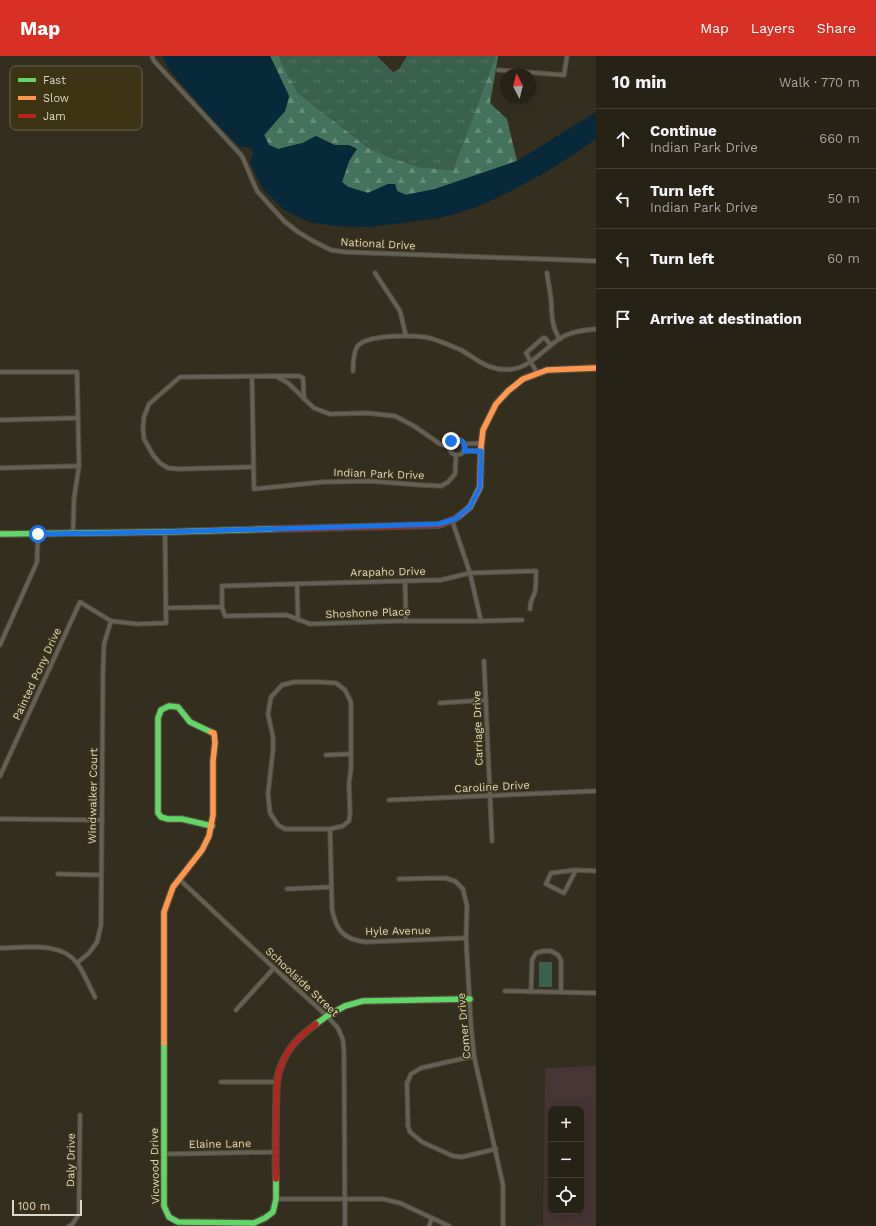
<!DOCTYPE html>
<html lang="en">
<head>
<meta charset="utf-8">
<style>
  body { margin:0; font-family:"Work Sans",sans-serif; background:#2f2a1f; color:#f1f3f6 }
  .controls { position:absolute; right:12px; bottom:12px; display:grid; overflow:hidden; border-radius:8px; box-shadow:0 4px 16px #0002 }
  .controls button { width:36px; height:36px; display:grid; place-items:center; padding:0; border:0; border-bottom:1px solid #433f35; background:#272216; color:#f1f3f6; font:20px sans-serif }
  .compass { position:absolute; left:500px; top:12px; width:36px; height:36px; border-radius:50%; background:#272216; box-shadow:0 4px 16px #0002; rotate:353deg }
  .scale { position:absolute; left:12px; bottom:10px; width:70px; box-sizing:border-box; padding-left:4px; border:2px solid #ddd8c6; border-top:0; font-size:11px; line-height:14px; white-space:nowrap; color:#ddd8c6; -webkit-text-stroke:3px #3d3315; paint-order:stroke }
  .stop { position:absolute; width:12px; height:12px; margin:-9px; border:3px solid #1a73e8; border-radius:50%; background:#fff }
  .stop.end { background:#1a73e8; border-color:#fff; box-shadow:0 1px 4px #0008 }
  .list { margin:0; padding:0; list-style:none }
  h2 { display:flex; justify-content:space-between; align-items:center; height:52px; margin:0; padding:0 16px; font-size:17px }
  h2 small { font-size:13px; font-weight:400; color:#a4a4a1 }
  .list li { display:grid; grid-template-columns:26px 1fr auto; gap:12px; align-items:center; box-sizing:border-box; height:60px; padding:0 16px; border-top:1px solid #433f35 }
  .list b { display:block; font-size:15px; white-space:nowrap }
  .list p { margin:0; font-size:13px; white-space:nowrap; color:#a4a4a1 }
  .list em { font-size:13px; font-style:normal; color:#a4a4a1 }
  .icon { flex:none; width:22px; height:22px; fill:none; stroke:currentColor; stroke-width:2; stroke-linecap:round; stroke-linejoin:round }
  .map { position:relative; flex:none; width:596px; height:1170px; overflow:hidden }
  header { display:flex; align-items:center; gap:24px; box-sizing:border-box; height:56px; padding:0 20px; background:#d93025; color:#fff }
  header strong { font-size:19px }
  nav { display:flex; gap:22px; margin-inline-start:auto; font-size:14px }
  main { display:flex }
  aside { flex:1; background:#272216 }
  .map>svg:first-child { display:block }
</style>
</head>
<body>
<header>
<strong>Map</strong>
<nav><a>Map</a><a>Layers</a><a>Share</a></nav>
</header>
<main>
<div class="map">
<svg width="596" height="1170" viewBox="0 0 596 1170">
  <defs>
    <pattern id="grass-tufts" width="24" height="20" patternUnits="userSpaceOnUse"><rect width="24" height="20" fill="#3b614e"/><path d="M3 7l-1-3M5 7V3M7 7l1-3M15 17l-1-3M17 17v-4M19 17l1-3" fill="none" stroke="#577766"/></pattern>
    <pattern id="forest-firs" width="22" height="20" patternUnits="userSpaceOnUse"><rect width="22" height="20" fill="#44725c"/><path d="M5 1l3.5 6h-7zM16 11l3.5 6h-7z" fill="#678c79"/></pattern>
  </defs>
  <rect width="100%" height="100%" fill="#342e1e"/>
  <path fill="#473434" fill-rule="evenodd" d="M596,1010v160h-53l2,-158zM551,1053h30v102h-30z"/>
  <polygon fill="url(#grass-tufts)" points="279,0 377,0 393,16 399,13 407,0 498,0 498,1 496,1 453,114 418,111 381,98 367,91 298,37 283,10"/>
  <polygon fill="url(#forest-firs)" points="270,0 279,0 283,10 298,37 367,91 381,98 418,111 453,114 496,0 498,1 490,47 507,63 517,105 435,133 406,139 397,135 395,128 389,128 368,137 348,131 342,126 349,105 356,93 349,89 335,89 316,80 303,87 278,93 269,89 264,79 285,55 289,40"/>
  <rect fill="#3b614e" x="539" y="906" width="13" height="25"/>
  <path fill="#072939" d="M162,0h108l19,40 -4,15 -21,24 5,10 9,4 25,-6 13,-7 18,9h15l8,4 -8,12 -7,21 6,5 20,6 20,-9h7l2,7 9,4 29,-6 82,-28 79,-49v27c-35,25 -73,48 -113,65 -13,6 -29,10 -44,14l-69,9 -35,-1 -26,-4 -25,-12 -21,-21 -13,-26 3,-10 -2,-5 -11,-1 -29,-29 -43,-50z"/>
  <g fill="none" stroke-linecap="round" stroke-linejoin="round">
    <defs>
      <g id="street">
        <polyline points="152,0 154,5 242,100 257,135 284,165 298,176 313,185 331,194 345,196 596,205"/>
        <polyline points="498,14 564,19 567,0"/>
        <polyline points="375,217 400,255 406,280"/>
        <path d="M547,217c1,9 3,17 4,26 1,14 0,28 9,40"/>
        <path d="M353,315c0,-8 0,-17 4,-24 8,-13 62,-13 76,-8 9,3 19,7 28,11 19,11 28,22 52,19 19,-2 35,-25 51,-33 10,-5 21,-6 32,-7"/>
        <polyline points="0,316 77,316 79,410 74,443 73,477"/>
        <polyline points="537,317 526,297 543,282 545,282 551,289"/>
        <polyline points="277,320 299,320 303,322 304,343"/>
        <polyline points="252,321 254,433 323,426 369,425 421,429 441,430 448,426 455,418 456,400"/>
        <polyline points="0,364 78,362"/>
        <circle cx="457" cy="391" r="8"/>
        <polyline points="465,388 482,387"/>
        <polyline points="464,395 481,395"/>
        <polyline points="252,411 179,413 168,412 160,407 153,399 144,383 143,373 144,361 149,348 180,321 276,320 288,327 314,352 330,358 367,357 395,360 414,370 440,388 448,391"/>
        <polyline points="0,412 79,410"/>
        <polyline points="452,464 470,517 481,565"/>
        <polyline points="405,525 406,565"/>
        <polyline points="297,528 298,564"/>
        <polyline points="166,552 222,551"/>
        <path d="M522,564l-41,1h-85l-86,3 -23,-9 -62,1 -3,-9v-21l219,-6 29,-7 66,-2c0,7 0,15 -1,21 -3,8 -5,8 -5,17"/>
        <polyline points="0,589 37,506 38,478"/>
        <polyline points="484,605 492,785"/>
        <polygon points="294,626 319,626 336,627 345,634 351,646 351,713 349,727 350,757 349,765 343,770 330,773 285,773 278,769 270,757 268,738 273,694 273,681 268,658 271,641 282,629"/>
        <polyline points="440,647 486,644"/>
        <polyline points="326,699 350,698"/>
        <polyline points="0,720 80,546 111,565 136,568 166,567 165,476"/>
        <polyline points="389,744 596,735"/>
        <polyline points="0,763 102,764"/>
        <path d="M330,773l2,80c4,21 11,30 33,33l101,-4"/>
        <polyline points="576,814 564,837 546,828 551,817 576,814 596,815"/>
        <polyline points="58,818 101,819"/>
        <polyline points="179,823 274,912 327,960 338,972 343,984 344,997 345,1170"/>
        <polyline points="399,823 445,822 455,825 463,833 467,850 466,882 471,969 474,1000 503,1129 503,1170"/>
        <polyline points="287,833 331,831"/>
        <path d="M0,892c24,0 61,-7 77,15 7,9 12,23 18,34"/>
        <polyline points="77,907 89,897 97,886 101,869 103,615 104,588 111,565"/>
        <polyline points="505,935 596,937"/>
        <polyline points="531,936 532,904 536,897 543,895 551,895 558,899 561,904 561,936"/>
        <polyline points="236,954 274,912"/>
        <polyline points="474,1000 421,1012 411,1018 407,1027 408,1070 410,1076 422,1086 453,1100 462,1101 496,1093"/>
        <polyline points="221,1026 277,1026"/>
        <polyline points="165,1098 275,1096"/>
        <polyline points="276,1143 383,1143 400,1147 449,1170"/>
        <polyline points="69,1170 72,1169 79,1158 80,1059"/>
        <polyline points="429,1170 432,1162"/>
      </g>
      <g id="fast">
        <polyline points="0,478 165,476 274,473"/>
        <polyline points="211,676 190,666 178,651 169,650 161,654 158,662 158,757 161,761 168,763 182,763 212,770"/>
        <polyline points="316,968 327,960 345,950 363,945 470,943"/>
        <polyline points="164,987 164,1150 169,1161 178,1166 254,1167 265,1162 273,1156 276,1143 276,1123"/>
      </g>
      <g id="slow">
        <polyline points="458,461 470,451 480,431 481,391 483,374 496,348 508,335 523,323 547,314 596,312"/>
        <polyline points="164,987 164,856 173,831 202,794 209,780 213,759 213,705 215,687 214,677 211,676"/>
      </g>
      <g id="jam">
        <polyline points="274,473 439,469 455,463 458,461"/>
        <path d="M276,1123c-1,-24 0,-47 0,-71 1,-13 -1,-29 5,-42 7,-19 19,-30 35,-42"/>
      </g>
    </defs>
    <use href="#street" stroke="#514c3f" stroke-width="5.5"/>
    <use href="#fast" stroke="#514c3f" stroke-width="8"/>
    <use href="#slow" stroke="#514c3f" stroke-width="8"/>
    <use href="#jam" stroke="#514c3f" stroke-width="8"/>
    <use href="#street" stroke="#646054" stroke-width="3.5"/>
    <use href="#fast" stroke="#63d668" stroke-width="5.5"/>
    <use href="#slow" stroke="#ff974d" stroke-width="5.5"/>
    <use href="#jam" stroke="#b3261e" stroke-width="5.5"/>
  </g>
  <g fill="none" stroke-linecap="round" stroke-linejoin="round">
    <polyline stroke="#1a73e8" stroke-width="5" points="38,478 165,476 439,468 455,463 470,451 480,431 481,395 464,395 465,392 463,386 457,383 451,385"/>
  </g>
  <g text-anchor="middle" dominant-baseline="central" stroke-width="3" stroke-linejoin="round" paint-order="stroke">
    <g font-size="11" fill="#ddd8c6" stroke="#3d3315">
      <text transform="translate(378 188) rotate(3)">National Drive</text>
      <text transform="translate(379 418) rotate(2)">Indian Park Drive</text>
      <text transform="translate(388 516) rotate(-1)">Arapaho Drive</text>
      <text transform="translate(368 557) rotate(-2)">Shoshone Place</text>
      <text transform="translate(37 618) rotate(-65)">Painted Pony Drive</text>
      <text transform="translate(478 672) rotate(-92)">Carriage Drive</text>
      <text transform="translate(492 731) rotate(-3)">Caroline Drive</text>
      <text transform="translate(93 740) rotate(-89)">Windwalker Court</text>
      <text transform="translate(398 875) rotate(-1)">Hyle Avenue</text>
      <text transform="translate(302 926) rotate(43)">Schoolside Street</text>
      <text transform="translate(464 970) rotate(-95)">Comer Drive</text>
      <text transform="translate(220 1088) rotate(-1)">Elaine Lane</text>
      <text transform="translate(71 1104) rotate(-89)">Daly Drive</text>
      <text transform="translate(155 1110) rotate(-91)">Vicwood Drive</text>
    </g>
  </g>
  <rect x="10" y="10" width="132" height="64" rx="6" fill="#3d3315" stroke="#6d654a" stroke-width="1"/>
  <rect x="18" y="22" width="18" height="4" fill="#63d668"/>
  <rect x="18" y="40" width="18" height="4" fill="#ff974d"/>
  <rect x="18" y="58" width="18" height="4" fill="#b3261e"/>
  <g font-size="11" fill="#ddd8c6">
    <text x="43" y="28">Fast</text>
    <text x="43" y="46">Slow</text>
    <text x="43" y="64">Jam</text>
  </g>
</svg>
<div class="controls">
<button>+</button>
<button>−</button>
<button><svg class="icon" aria-label="locate" viewBox="0 0 24 24"><circle cx="12" cy="12" r="6"/><path d="M12 2v4M12 18v4M2 12h4M18 12h4"/></svg></button>
</div>
<svg class="compass" viewBox="-18 -18 36 36"><path d="M0-13l5 13h-10z" fill="#e53935"/><path d="M0 13l5-13h-10z" fill="#a4a4a1"/></svg>
<div class="scale">100 m</div>
<div class="stop" style="left:38px;top:478px"></div>
<div class="stop end" style="left:451px;top:385px"></div>
</div>
<aside>
<h2>10 min<small>Walk · 770 m</small></h2>
<ul class="list">
<li><svg class="icon" aria-label="ahead" viewBox="0 0 24 24"><path d="M12 20V5M6 11l6-6 6 6"/></svg><div><b>Continue</b><p>Indian Park Drive</p></div><em>660 m</em></li>
<li><svg class="icon" aria-label="left" viewBox="0 0 24 24"><path d="M17 20v-9H6M10 6l-5 5 5 5"/></svg><div><b>Turn left</b><p>Indian Park Drive</p></div><em>50 m</em></li>
<li><svg class="icon" aria-label="left" viewBox="0 0 24 24"><path d="M17 20v-9H6M10 6l-5 5 5 5"/></svg><div><b>Turn left</b></div><em>60 m</em></li>
<li><svg class="icon" aria-label="arrive" viewBox="0 0 24 24"><path d="M6 21V4h12l-3 4 3 4H6"/></svg><div><b>Arrive at destination</b></div></li>
</ul>
</aside>
</main>
</body>
</html>
